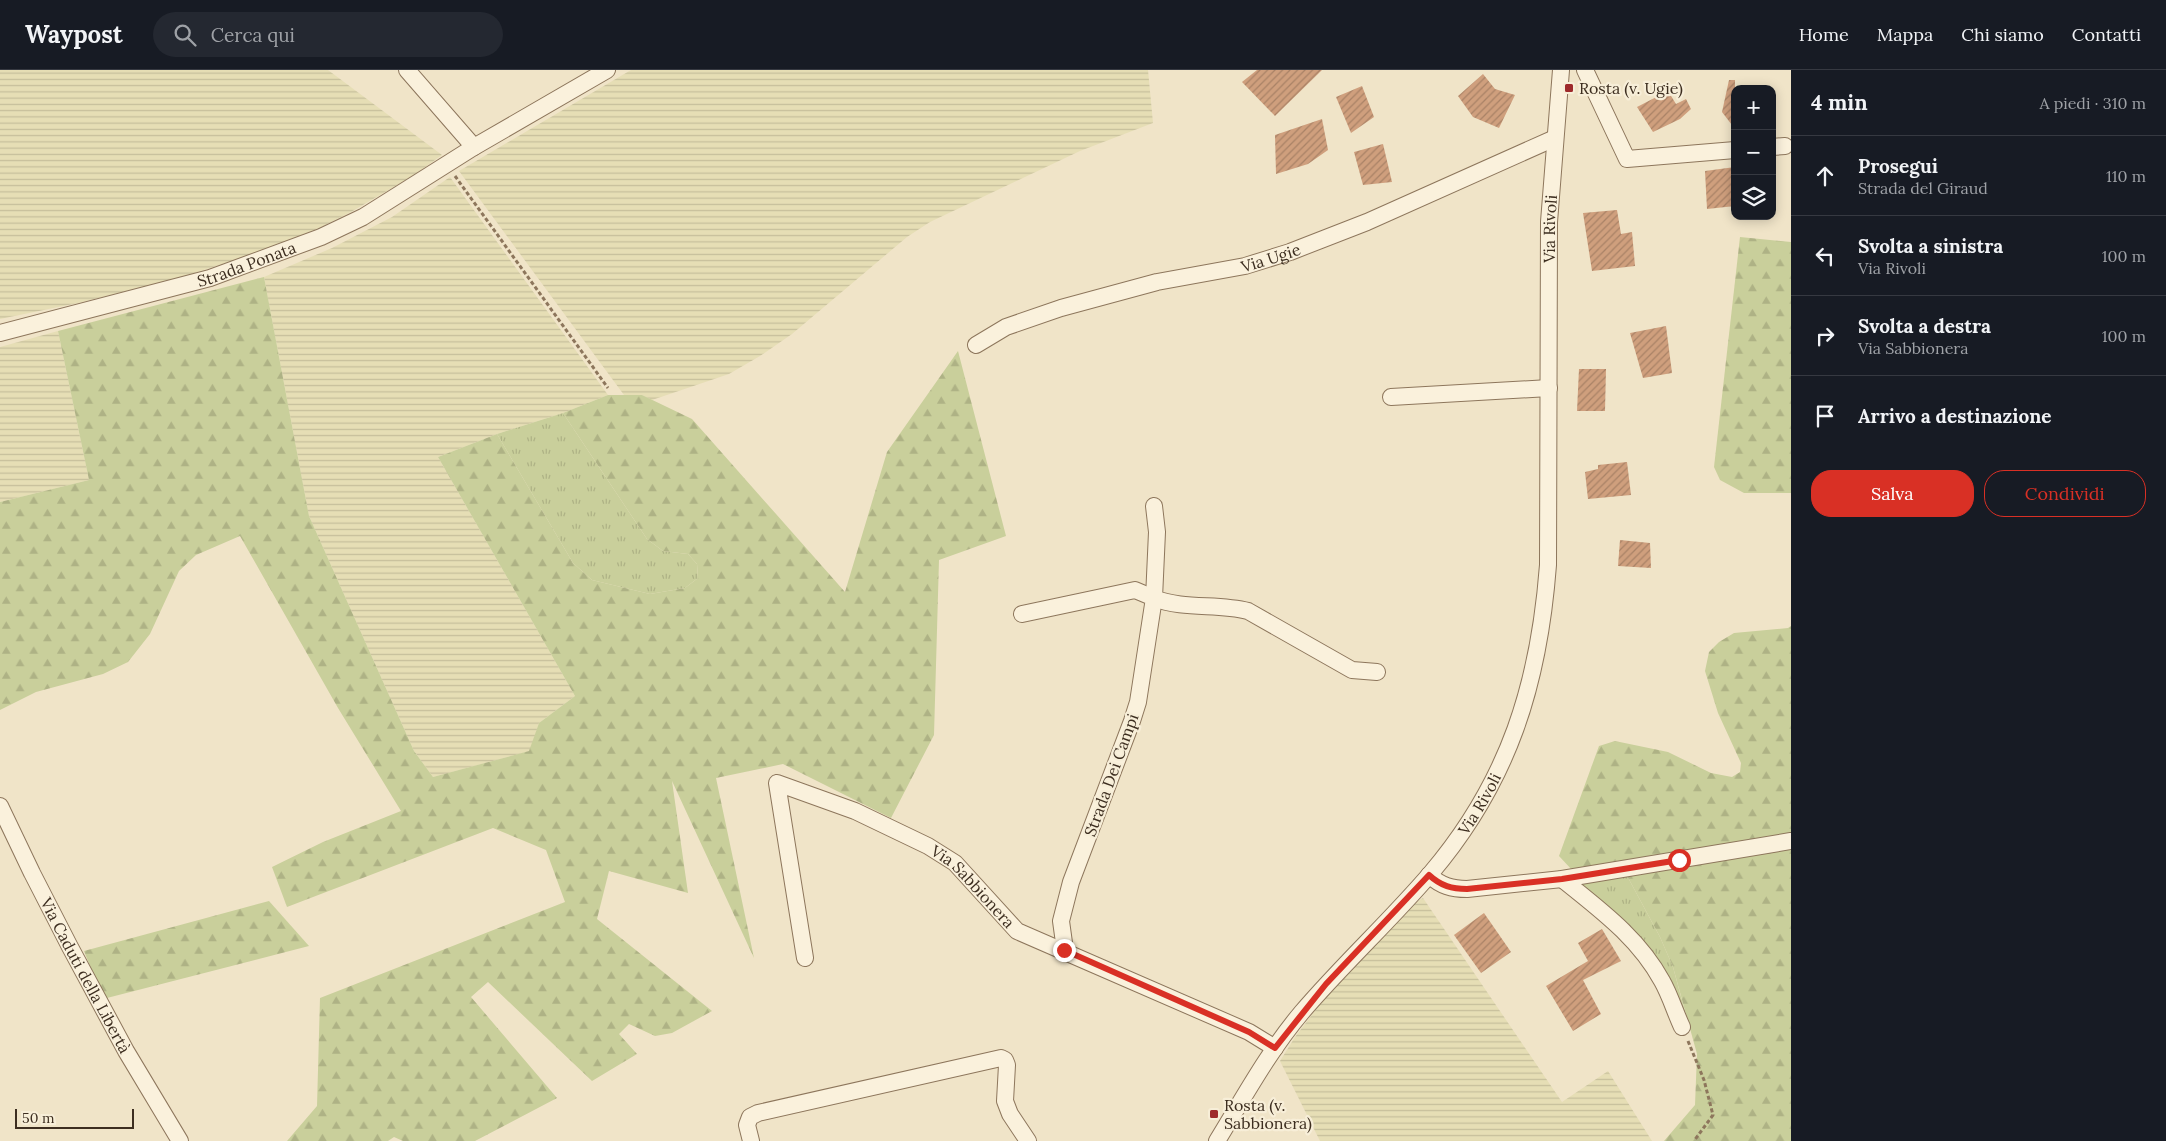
<!DOCTYPE html>
<html lang="it">
<head>
<meta charset="utf-8">
<style>
  body { margin:0; font-family:Lora,serif; background:#242831; color:#f1f3f6 }
  .controls { position:absolute; right:15px; top:15px; display:grid; overflow:hidden; border-radius:10px; box-shadow:0 2px 12px #0003 }
  .controls button { width:45px; height:45px; display:grid; place-items:center; padding:0; border:0; border-bottom:1px solid #363941; background:#171b24; color:#f1f3f6; font:25px sans-serif }
  .scale { position:absolute; left:15px; bottom:12px; width:119px; box-sizing:border-box; padding-left:5px; border:2px solid #3d2e20; border-top:0; font-size:14px; line-height:18px; white-space:nowrap; color:#3d2e20; -webkit-text-stroke:4px #f7eed8; paint-order:stroke }
  .stop { position:absolute; width:15px; height:15px; margin:-11px; border:4px solid #d93025; border-radius:50%; background:#fff }
  .stop.end { background:#d93025; border-color:#fff; box-shadow:0 1px 5px #0008 }
  .list { margin:0; padding:0; list-style:none }
  h2 { display:flex; justify-content:space-between; align-items:center; height:65px; margin:0; padding:0 20px; font-size:21px }
  h2 small { font-size:16px; font-weight:400; color:#9ea1a6 }
  .list li { display:grid; grid-template-columns:32px 1fr auto; gap:15px; align-items:center; box-sizing:border-box; height:80px; padding:0 20px; border-top:1px solid #363941 }
  .list b { display:block; font-size:19px; white-space:nowrap }
  .list p { margin:0; font-size:16px; white-space:nowrap; color:#9ea1a6 }
  .list em { font-size:16px; font-style:normal; color:#9ea1a6 }
  .actions { display:flex; gap:10px; padding:15px 20px }
  .actions a { flex:1; padding:11px 0; border:1px solid #d93025; border-radius:20px; text-align:center; font-size:18px; color:#d93025 }
  .actions .main { background:#d93025; color:#fff }
  .icon { flex:none; width:28px; height:28px; fill:none; stroke:currentColor; stroke-width:2; stroke-linecap:round; stroke-linejoin:round }
  .map { position:relative; flex:none; width:1791px; height:1071px; overflow:hidden }
  header { display:flex; align-items:center; gap:30px; box-sizing:border-box; height:70px; padding:0 25px; background:#171b24; border-bottom:1px solid #363941 }
  header strong { font-size:24px }
  nav { display:flex; gap:28px; margin-inline-start:auto; font-size:18px }
  .search { width:350px; height:45px; background:#242831; display:flex; align-items:center; gap:12px; box-sizing:border-box; padding:0 18px; border-radius:28px; color:#9ea1a6; font-size:19px }
  main { display:flex }
  aside { flex:1; background:#171b24 }
  .map>svg:first-child { display:block }
</style>
</head>
<body>
<header>
<strong>Waypost</strong>
<div class="search"><svg class="icon" aria-label="search" viewBox="0 0 24 24"><circle cx="10" cy="10" r="6"/><path d="M15 15l6 6"/></svg>Cerca qui</div>
<nav><a>Home</a><a>Mappa</a><a>Chi siamo</a><a>Contatti</a></nav>
</header>
<main>
<div class="map">
<svg width="1791" height="1071" viewBox="0 0 1791 1071">
  <defs>
    <pattern id="farmland-rules" width="6" height="5" patternUnits="userSpaceOnUse" patternTransform="scale(1.25)"><rect width="6" height="5" fill="#e6deb5"/><path d="M0 2.5h6" fill="none" stroke="#c6bf9b"/></pattern>
    <pattern id="grass-tufts" width="24" height="20" patternUnits="userSpaceOnUse" patternTransform="scale(1.25)"><rect width="24" height="20" fill="#c9cf9b"/><path d="M3 7l-1-3M5 7V3M7 7l1-3M15 17l-1-3M17 17v-4M19 17l1-3" fill="none" stroke="#aeb285"/></pattern>
    <pattern id="forest-firs" width="22" height="20" patternUnits="userSpaceOnUse" patternTransform="scale(1.25)"><rect width="22" height="20" fill="#c9cf9b"/><path d="M5 1l3.5 6h-7zM16 11l3.5 6h-7z" fill="#aeb285"/></pattern>
    <pattern id="building-hatch" width="6" height="6" patternUnits="userSpaceOnUse" patternTransform="scale(1.25)"><rect width="6" height="6" fill="#cf9f7d"/><path d="M-1 1l2-2M0 6l6-6M5 7l2-2" fill="none" stroke="#a98266"/></pattern>
  </defs>
  <rect width="100%" height="100%" fill="#f0e4c8"/>
  <g fill="url(#farmland-rules)">
    <polygon points="0,0 328,0 442,85 414,105 351,142 317,159 256,183 179,208 78,233 0,249"/>
    <polygon points="631,0 1148,0 1153,53 1080,81 930,152 907,167 792,264 760,286 729,304 652,330 642,325 624,325 459,101"/>
    <polygon points="450,107 608,325 563,343 497,364 438,387 575,626 539,653 530,681 433,707 414,681 309,446 264,207 332,178 392,147"/>
    <polygon points="58,261 89,410 0,432 0,277"/>
    <polygon points="1423,828 1562,1032 1608,1001 1652,1071 1320,1071 1280,991 1295,967 1327,925 1413,834"/>
  </g>
  <g fill="url(#grass-tufts)">
    <polygon points="563,343 647,469 663,481 688,484 697,494 698,508 685,518 650,524 592,510 573,493 497,364"/>
    <polygon points="1625,802 1660,867 1673,897 1687,949 1662,901 1587,826 1579,811"/>
  </g>
  <g fill="url(#forest-firs)">
    <polygon points="1740,167 1791,172 1791,423 1744,423 1720,410 1714,397"/>
    <polygon points="264,207 309,446 414,681 433,707 529,681 539,653 575,626 438,387 497,364 573,493 592,510 650,524 685,518 698,508 697,494 688,484 663,481 647,469 563,343 608,325 642,325 692,349 845,522 887,382 958,281 1006,466 939,490 934,665 891,748 783,694 716,708 754,888 672,711 688,823 609,801 597,849 712,941 672,963 655,966 629,954 619,964 637,984 592,1011 488,912 471,927 557,1028 475,1071 403,1071 394,1067 388,1071 287,1071 317,1036 320,928 565,832 546,780 493,758 287,837 272,797 323,772 401,741 338,638 240,466 196,485 179,501 150,564 128,592 103,604 36,622 0,640 0,432 89,410 58,261"/>
    <polygon points="1791,556 1791,764 1572,800 1559,786 1599,676 1615,671 1668,682 1711,703 1732,707 1740,702 1741,693 1718,643 1705,601 1709,582 1719,572 1734,563 1788,558"/>
    <polygon points="1791,776 1791,1071 1664,1071 1695,1035 1697,984 1673,897 1660,867 1625,802"/>
    <polygon points="269,831 309,876 103,929 84,881"/>
  </g>
  <g fill="url(#building-hatch)">
    <polygon points="1257,0 1322,0 1275,46 1242,12"/>
    <polygon points="1483,4 1495,19 1515,25 1499,58 1473,47 1458,26"/>
    <polygon points="1729,10 1735,10 1735,59 1722,42"/>
    <polygon points="1362,16 1374,47 1351,63 1336,27"/>
    <polygon points="1668,21 1676,34 1686,29 1691,39 1680,49 1653,62 1637,37"/>
    <polygon points="1322,49 1328,80 1308,94 1276,104 1275,65"/>
    <polygon points="1383,74 1392,112 1363,115 1354,82"/>
    <polygon points="1735,97 1735,136 1707,139 1705,101"/>
    <polygon points="1617,140 1621,164 1632,162 1635,196 1592,201 1583,143"/>
    <polygon points="1666,256 1672,303 1643,308 1630,263"/>
    <polygon points="1579,299 1606,299 1605,341 1577,341"/>
    <polygon points="1627,392 1631,425 1588,429 1585,402 1598,399 1598,395"/>
    <polygon points="1620,470 1650,473 1651,498 1618,496"/>
    <polygon points="1484,843 1511,882 1481,903 1454,865"/>
    <polygon points="1602,859 1621,891 1583,910 1601,944 1573,961 1546,916 1588,891 1578,873"/>
  </g>
  <g fill="none" stroke-linecap="round" stroke-linejoin="round">
    <defs>
      <g id="minor">
        <polyline points="407,0 474,77"/>
        <polyline points="1585,0 1627,89 1735,80"/>
        <polyline points="1772,77 1785,76"/>
        <path id="s1" d="M0,263l210,-55 111,-41 42,-20 111,-70 133,-77"/>
        <path id="s2" d="M976,275l30,-18 55,-19 96,-26 88,-16 45,-14 77,-30 188,-84"/>
        <polyline points="1391,327 1549,318"/>
        <path d="M1154,436l3,26 -3,66c30,12 64,5 94,13l104,59 25,2"/>
        <polyline points="1022,544 1135,520 1154,528 1138,632 1132,651 1071,812 1061,851 1065,880"/>
        <path id="s3" d="M0,736l32,67 38,74 56,104 54,90"/>
        <path d="M1429,805c12,11 23,14 38,14l95,-10 229,-38"/>
        <path d="M1562,809c37,30 76,58 100,102 8,14 13,31 20,46"/>
        <path id="s4" d="M805,888l-28,-175 78,28 73,35 27,17 62,68 232,101 26,16"/>
        <polyline points="751,1071 747,1055 750,1047 758,1043 1001,988 1005,990 1007,995 1005,1031 1010,1044 1028,1071"/>
        <path id="s5" d="M1217,1071c27,-44 52,-90 85,-129 41,-48 88,-91 129,-139 78,-92 108,-189 117,-308l1,-343 12,-152"/>
      </g>
    </defs>
    <use href="#minor" stroke="#8d765c" stroke-width="18"/>
    <g stroke="#8d765c" stroke-width="3" stroke-dasharray="4 2.5" stroke-linecap="butt">
      <polyline points="455,106 608,318"/>
      <polyline points="1688,971 1704,1010 1713,1045 1694,1071"/>
    </g>
    <use href="#minor" stroke="#faf1dc" stroke-width="16"/>
  </g>
  <g fill="none" stroke-linecap="round" stroke-linejoin="round">
    <path stroke="#d93025" stroke-width="6" d="M1064,880l185,82 26,16 51,-64 103,-109c12,11 23,14 38,14l95,-10 117,-19"/>
  </g>
  <g fill="#9e2a2b" stroke="#f7eed8" stroke-width="2">
    <rect x="1564" y="13" width="10" height="10" rx="2.5"/>
    <rect x="1209" y="1039" width="10" height="10" rx="2.5"/>
  </g>
  <g text-anchor="middle" dominant-baseline="central" stroke-width="4.5" stroke-linejoin="round" paint-order="stroke">
    <g font-size="16" fill="#3d2e20" stroke="#f7eed8" text-anchor="start">
      <text x="1579" y="18">Rosta (v. Ugie)</text>
      <text x="1224" y="1035">Rosta (v.<tspan x="1224" dy="18">Sabbionera)</tspan></text>
    </g>
    <g font-size="16" fill="#3d2e20" stroke="#f7eed8">
      <text stroke="none"><textPath href="#s5" startOffset="1016">Via Rivoli</textPath></text>
      <text stroke="none"><textPath href="#s2" startOffset="309">Via Ugie</textPath></text>
      <text stroke="none"><textPath href="#s1" startOffset="256">Strada Ponata</textPath></text>
      <text transform="translate(1111 705) rotate(-70)">Strada Dei Campi</text>
      <text stroke="none"><textPath href="#s5" startOffset="429">Via Rivoli</textPath></text>
      <text stroke="none"><textPath href="#s4" startOffset="402">Via Sabbionera</textPath></text>
      <text stroke="none"><textPath href="#s3" startOffset="190">Via Caduti della Libertà</textPath></text>
    </g>
  </g>
</svg>
<div class="controls">
<button>+</button>
<button>−</button>
<button><svg class="icon" aria-label="layers" viewBox="0 0 24 24"><path d="M12 4l9 5-9 5-9-5zM3 14l9 5 9-5"/></svg></button>
</div>
<div class="scale">50 m</div>
<div class="stop" style="left:1679px;top:790px"></div>
<div class="stop end" style="left:1064px;top:880px"></div>
</div>
<aside>
<h2>4 min<small>A piedi · 310 m</small></h2>
<ul class="list">
<li><svg class="icon" aria-label="ahead" viewBox="0 0 24 24"><path d="M12 20V5M6 11l6-6 6 6"/></svg><div><b>Prosegui</b><p>Strada del Giraud</p></div><em>110 m</em></li>
<li><svg class="icon" aria-label="left" viewBox="0 0 24 24"><path d="M17 20v-9H6M10 6l-5 5 5 5"/></svg><div><b>Svolta a sinistra</b><p>Via Rivoli</p></div><em>100 m</em></li>
<li><svg class="icon" aria-label="right" viewBox="0 0 24 24"><path d="M7 20v-9h11M14 6l5 5-5 5"/></svg><div><b>Svolta a destra</b><p>Via Sabbionera</p></div><em>100 m</em></li>
<li><svg class="icon" aria-label="arrive" viewBox="0 0 24 24"><path d="M6 21V4h12l-3 4 3 4H6"/></svg><div><b>Arrivo a destinazione</b></div></li>
</ul>
<div class="actions"><a class="main">Salva</a><a>Condividi</a></div>
</aside>
</main>
</body>
</html>
